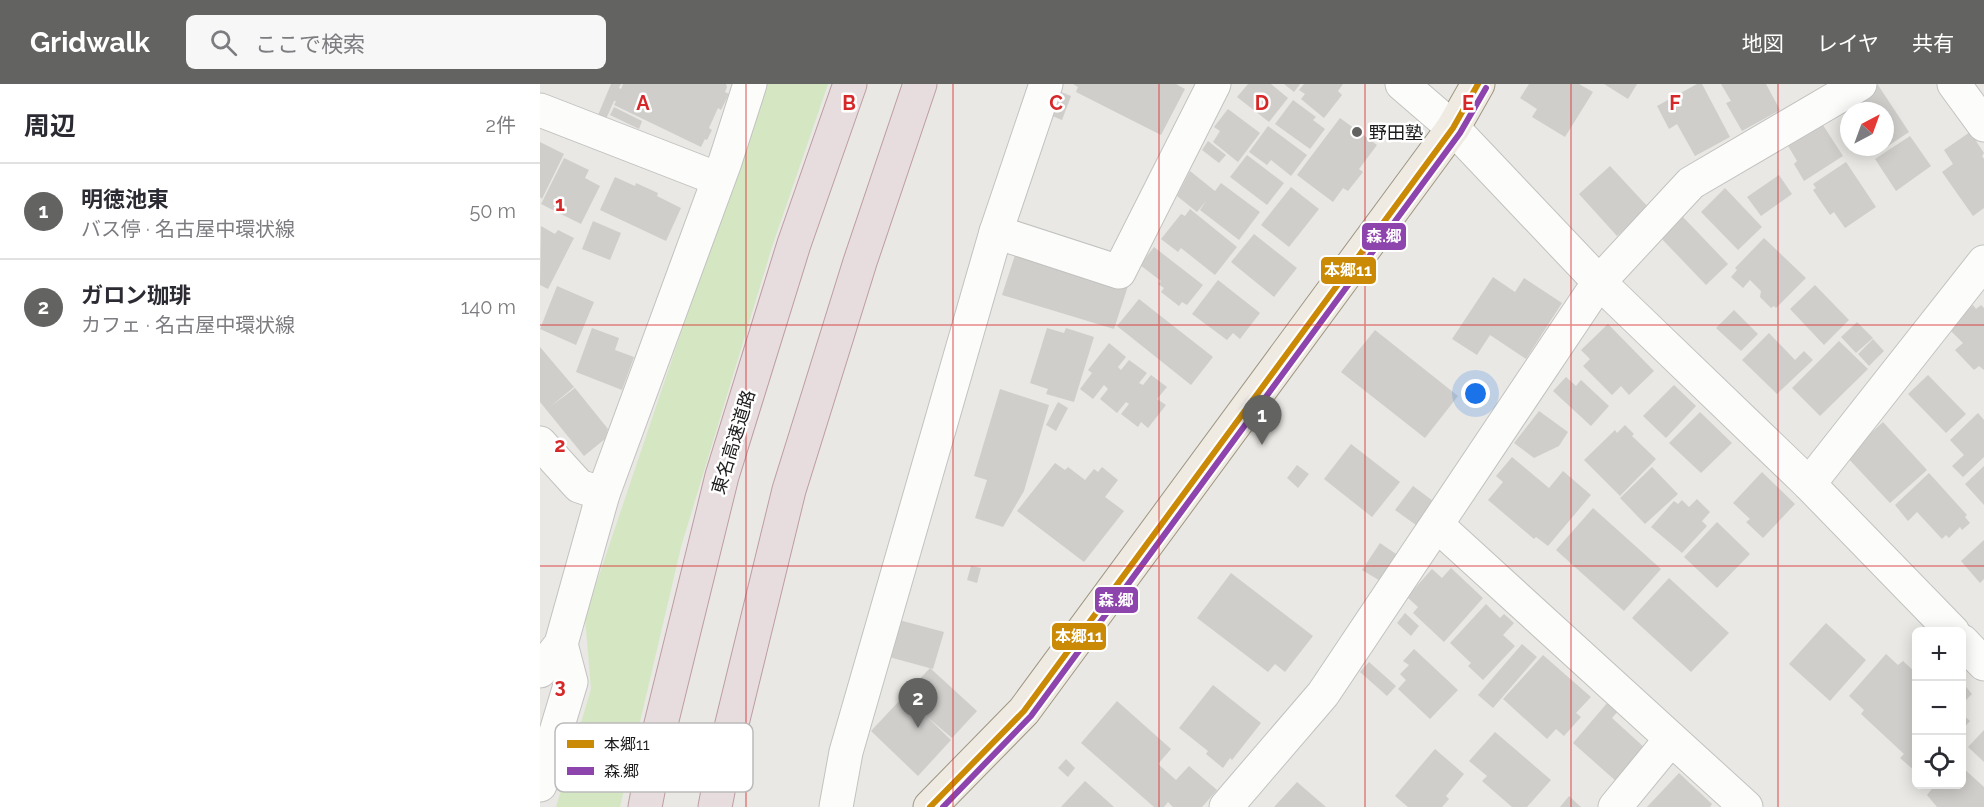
<!DOCTYPE html>
<html lang="ja">
<head>
<meta charset="utf-8">
<style>
  body { margin:0; font-family:Raleway,"Noto Sans JP",sans-serif; background:#f7f7f7; color:#2b2b33 }
  .controls { position:absolute; right:18px; bottom:18px; display:grid; overflow:hidden; border-radius:9px; box-shadow:0 3px 15px #0003 }
  .controls button { width:54px; height:54px; display:grid; place-items:center; padding:0; border:0; border-bottom:2px solid #e1e1e2; background:#fff; color:#2b2b33; font:30px sans-serif }
  .compass { position:absolute; left:1300px; top:18px; width:54px; height:54px; border-radius:50%; background:#fff; box-shadow:0 3px 15px #0003; rotate:41deg }
  .you { position:absolute; left:936px; top:310px; width:21px; height:21px; margin:-15px; border:4px solid #fff; border-radius:50%; background:#1a73e8; box-shadow:0 0 0 9px #1a73e833 }
  .badge { display:grid; place-items:center; width:39px; height:39px; border-radius:50%; background:#636361; color:#fff; font-size:20px; font-weight:700 }
  .pin { position:absolute; translate:-50% -50px; filter:drop-shadow(0 2px 3px #0008) }
  .pin::after { content:''; position:absolute; top:32px; width:21px; height:18px; background:inherit; clip-path:polygon(0 0,100% 0,50% 100%) }
  .list { margin:0; padding:0; list-style:none }
  h2 { display:flex; justify-content:space-between; align-items:center; height:78px; margin:0; padding:0 24px; font-size:26px }
  h2 small { font-size:20px; font-weight:400; color:#7c7c81 }
  .list li { display:grid; grid-template-columns:39px 1fr auto; gap:18px; align-items:center; box-sizing:border-box; height:96px; padding:0 24px; border-top:2px solid #e1e1e2 }
  .list b { display:block; font-size:22px; white-space:nowrap }
  .list p { margin:0; font-size:20px; white-space:nowrap; color:#7c7c81 }
  .list em { font-size:20px; font-style:normal; color:#7c7c81 }
  .icon { flex:none; width:33px; height:33px; fill:none; stroke:currentColor; stroke-width:2; stroke-linecap:round; stroke-linejoin:round }
  .map { position:relative; flex:none; width:1444px; height:723px; overflow:hidden }
  header { display:flex; align-items:center; gap:36px; box-sizing:border-box; height:84px; padding:0 30px; background:#636361; color:#fff }
  header strong { font-size:28px }
  nav { display:flex; gap:33px; margin-inline-start:auto; font-size:21px }
  .search { width:420px; height:54px; background:#f7f7f7; display:flex; align-items:center; gap:15px; box-sizing:border-box; padding:0 21px; border-radius:9px; color:#7c7c81; font-size:22px }
  main { display:flex }
  aside { flex:1; background:#fff }
  .map>svg:first-child { display:block }
</style>
</head>
<body>
<header>
<strong>Gridwalk</strong>
<div class="search"><svg class="icon" aria-label="search" viewBox="0 0 24 24"><circle cx="10" cy="10" r="6"/><path d="M15 15l6 6"/></svg>ここで検索</div>
<nav><a>地図</a><a>レイヤ</a><a>共有</a></nav>
</header>
<main>
<aside>
<h2>周辺<small>2件</small></h2>
<ul class="list">
<li><span class="badge">1</span><div><b>明徳池東</b><p>バス停 · 名古屋中環状線</p></div><em>50 m</em></li>
<li><span class="badge">2</span><div><b>ガロン珈琲</b><p>カフェ · 名古屋中環状線</p></div><em>140 m</em></li>
</ul>
</aside>
<div class="map">
<svg width="1444" height="723" viewBox="0 0 1444 723">
  <rect width="100%" height="100%" fill="#e9e8e4"/>
  <polygon fill="#d4e7c2" points="225,0 288,0 232,163 141,463 80,723 16,723 51,605 45,533"/>
  <g fill="#d0cecb">
    <polygon points="71,0 81,0 79,4 81,5 83,0 186,0 187,3 185,8 189,10 181,26 178,24 169,44 172,46 167,56 165,55 161,63 74,21 76,17 74,17 66,35 58,31"/>
    <polygon points="533,0 636,0 645,5 621,51 536,8 538,3"/>
    <polygon points="708,0 731,0 748,14 729,38 697,13"/>
    <polygon points="744,0 760,0 754,8"/>
    <polygon points="764,0 803,0 798,7 802,11 784,34 761,15 765,10 759,6"/>
    <polygon points="989,0 1039,0 1053,8 1025,53 992,33 997,25 980,14"/>
    <polygon points="1064,0 1097,0 1088,15"/>
    <polygon points="1157,0 1162,0 1190,53 1155,72 1137,40 1129,45 1117,22"/>
    <polygon points="1181,0 1226,0 1240,26 1202,47 1186,19 1191,17"/>
    <polygon points="1338,1 1369,48 1336,70 1331,63 1345,63 1345,27 1320,27 1326,23 1319,13"/>
    <polygon points="519,7 531,12 522,36 510,31"/>
    <polygon points="753,16 776,33 773,36 785,45 770,65 735,40"/>
    <polygon points="74,23 102,37 99,45 70,31"/>
    <polygon points="688,25 720,49 698,78 673,58 680,47 674,43"/>
    <polygon points="800,34 837,61 819,85 823,88 808,107 803,104 793,118 757,91"/>
    <polygon points="1281,38 1303,72 1264,97 1254,80 1257,77 1247,60"/>
    <polygon points="728,42 767,71 751,92 731,76 727,81 709,68"/>
    <polygon points="1430,48 1444,69 1442,72 1444,75 1444,124 1433,132 1402,88 1413,80 1404,66"/>
    <polygon points="1370,52 1391,82 1356,107 1335,75"/>
    <polygon points="668,57 686,71 679,79 662,66"/>
    <polygon points="0,58 24,70 2,115 0,113"/>
    <polygon points="707,71 744,99 727,121 690,93"/>
    <polygon points="24,74 49,86 45,94 60,102 41,140 1,120"/>
    <polygon points="1306,78 1336,123 1305,144 1294,128 1290,131 1273,106 1276,104 1273,100"/>
    <polygon points="1070,82 1108,123 1077,152 1039,110"/>
    <polygon points="650,87 675,107 681,99 720,128 699,156 660,126 666,117 657,128 637,112"/>
    <polygon points="1239,91 1252,110 1221,132 1207,113"/>
    <polygon points="75,93 95,102 96,99 118,109 117,112 141,124 126,157 60,126"/>
    <polygon points="751,103 779,125 749,163 721,141"/>
    <polygon points="1185,104 1222,143 1198,166 1161,128"/>
    <polygon points="650,125 697,163 675,191 641,164 638,168 621,155 641,130 645,132"/>
    <polygon points="1142,132 1188,180 1166,201 1120,153"/>
    <polygon points="53,137 81,149 70,176 42,165"/>
    <polygon points="1,142 15,150 18,146 34,154 8,205 0,201"/>
    <polygon points="714,150 757,184 734,213 691,178"/>
    <polygon points="1224,154 1266,194 1236,224 1234,222 1231,224 1220,213 1221,207 1210,196 1203,204 1191,193 1197,186 1195,184"/>
    <polygon points="614,163 663,201 647,221 642,218 639,222 621,208 624,204 618,200 621,197 600,181"/>
    <polygon points="476,168 588,202 574,245 462,211"/>
    <polygon points="953,193 975,208 984,194 1022,219 986,275 950,251 937,271 912,255"/>
    <polygon points="678,196 720,229 700,255 693,249 687,256 652,230"/>
    <polygon points="1275,201 1309,236 1284,261 1250,225"/>
    <polygon points="17,202 54,218 36,261 0,245"/>
    <polygon points="599,215 673,273 651,301 577,242"/>
    <polygon points="1433,221 1436,225 1441,221 1444,224 1444,286 1439,282 1434,286 1415,266 1423,259 1408,244"/>
    <polygon points="1194,226 1218,250 1201,267 1176,244"/>
    <polygon points="1317,238 1333,254 1316,269 1301,253"/>
    <polygon points="1068,240 1114,287 1089,311 1081,302 1072,311 1043,282 1050,275 1041,266"/>
    <polygon points="52,244 79,254 75,266 94,273 82,306 36,288"/>
    <polygon points="507,244 524,249 526,244 554,253 534,318 506,310 508,305 490,299"/>
    <polygon points="835,246 918,312 885,354 801,288"/>
    <polygon points="1229,249 1255,276 1264,267 1273,276 1237,310 1202,276"/>
    <polygon points="1333,255 1344,267 1329,282 1318,270"/>
    <polygon points="1299,257 1328,285 1280,332 1252,304"/>
    <polygon points="569,259 586,273 578,283 581,286 589,276 607,289 599,299 603,301 611,291 627,303 617,315 626,321 608,344 601,338 598,343 581,330 589,320 586,318 577,329 560,315 568,305 564,301 553,315 540,305 552,289 548,286"/>
    <polygon points="0,263 34,303 10,323 35,304 68,345 65,355 44,372 0,318"/>
    <polygon points="1388,291 1426,330 1406,349 1368,310"/>
    <polygon points="1026,293 1036,302 1041,296 1069,322 1051,342 1013,307"/>
    <polygon points="1134,301 1156,322 1126,354 1103,332"/>
    <polygon points="460,305 509,321 484,407 463,443 435,434 447,396 434,392"/>
    <polygon points="518,318 528,324 516,347 506,341"/>
    <polygon points="999,327 1028,348 1019,362 994,374 974,359"/>
    <polygon points="1160,328 1192,359 1161,389 1129,359"/>
    <polygon points="1438,329 1444,336 1444,373 1423,393 1412,382 1424,371 1410,356"/>
    <polygon points="1343,338 1387,386 1350,419 1306,372"/>
    <polygon points="1085,341 1094,350 1092,352 1116,375 1080,412 1044,376 1075,346 1077,349"/>
    <polygon points="811,360 860,398 832,433 784,395"/>
    <polygon points="972,373 1009,404 1023,387 1051,411 1008,462 996,453 994,455 948,416 963,398 956,392"/>
    <polygon points="515,379 525,386 528,383 545,396 554,385 558,388 562,383 578,396 565,413 584,427 544,478 477,427"/>
    <polygon points="757,381 769,390 758,404 747,394"/>
    <polygon points="1444,382 1444,421 1425,400"/>
    <polygon points="1112,383 1138,410 1105,440 1080,414"/>
    <polygon points="1222,388 1255,420 1223,454 1206,438 1210,435 1193,419"/>
    <polygon points="1389,389 1427,431 1425,433 1430,439 1422,446 1420,443 1409,454 1406,451 1402,455 1377,428 1368,437 1355,421"/>
    <polygon points="873,402 893,417 876,441 855,426"/>
    <polygon points="1157,415 1170,428 1162,437 1167,442 1142,469 1111,443 1134,417 1138,420 1142,416 1149,423"/>
    <polygon points="1053,424 1121,485 1084,527 1016,466"/>
    <polygon points="1177,438 1210,470 1177,504 1144,473"/>
    <polygon points="1444,456 1444,495 1440,499 1421,477"/>
    <polygon points="840,459 859,472 842,498 822,486"/>
    <polygon points="431,482 441,484 437,499 427,496"/>
    <polygon points="911,484 943,514 904,558 873,529 878,523 867,513 892,485 902,494"/>
    <polygon points="691,489 773,552 745,588 735,580 728,588 657,534"/>
    <polygon points="1129,494 1189,549 1151,588 1092,534"/>
    <polygon points="946,520 960,534 964,530 974,539 963,551 975,562 943,596 928,582 931,579 910,559"/>
    <polygon points="865,529 879,542 871,552 857,539"/>
    <polygon points="359,536 404,548 393,585 349,573"/>
    <polygon points="1286,539 1326,576 1290,617 1249,580"/>
    <polygon points="982,560 997,573 953,624 938,611"/>
    <polygon points="874,565 918,606 890,635 858,605 866,596 860,590 869,581 863,577"/>
    <polygon points="1346,570 1358,581 1363,577 1376,589 1372,594 1376,597 1376,688 1360,674 1364,670 1321,630 1324,626 1309,612"/>
    <polygon points="1003,571 1051,613 1036,629 1041,633 1024,652 1016,645 1007,655 963,615"/>
    <polygon points="829,578 856,602 847,612 820,588"/>
    <polygon points="390,584 437,627 412,654 386,632 411,656 378,692 331,647"/>
    <polygon points="1422,598 1432,610 1422,620"/>
    <polygon points="673,601 721,639 692,676 690,674 683,684 666,670 668,667 639,644"/>
    <polygon points="577,617 631,665 618,680 636,696 649,682 677,706 662,723 633,723 628,718 624,723 614,723 541,659"/>
    <polygon points="1068,618 1078,627 1072,634 1106,665 1077,698 1033,659"/>
    <polygon points="1422,630 1430,637 1422,646"/>
    <polygon points="1444,646 1444,678 1428,663"/>
    <polygon points="955,648 1011,696 987,723 972,723 942,697 947,692 929,677"/>
    <polygon points="895,665 924,690 906,712 909,715 902,723 868,723 855,712"/>
    <polygon points="526,675 535,684 528,693 518,684"/>
    <polygon points="1422,683 1444,703 1444,723 1397,723 1387,711 1396,700 1422,700"/>
    <polygon points="1139,689 1172,720 1170,723 1107,723"/>
    <polygon points="545,697 574,723 521,723"/>
    <polygon points="757,698 786,723 734,723"/>
    <polygon points="1029,712 1041,723 1020,723"/>
  </g>
  <g fill="none" stroke-linecap="round" stroke-linejoin="round">
    <defs>
      <g id="minor">
        <polyline points="862,0 913,44 1059,198 1269,400 1413,548"/>
        <polyline points="1414,0 1444,41"/>
        <polyline points="0,26 178,95"/>
        <polyline points="456,148 579,188 674,0"/>
        <polyline points="0,359 39,402 63,410"/>
        <polyline points="1269,400 1444,178"/>
        <polyline points="898,442 1206,723"/>
        <polyline points="1422,557 1444,580"/>
        <polyline points="0,587 21,560 63,410 185,78 210,0"/>
        <polyline points="0,701 31,598 21,560"/>
        <polyline points="296,723 306,668 456,148 506,0"/>
        <polyline points="686,723 783,610 1059,198 1151,99 1320,0"/>
        <polyline points="1075,723 1131,655"/>
      </g>
      <polyline id="major" points="390,723 484,627 913,44 938,0"/>
      <g id="highway">
        <polyline points="105,723 120,644 182,392 254,160 310,0"/>
        <polyline points="175,723 187,660 249,406 320,178 380,0"/>
      </g>
    </defs>
    <use href="#minor" stroke="#c2c2c0" stroke-width="35"/>
    <use href="#major" stroke="#9e9682" stroke-width="35"/>
    <use href="#highway" stroke="#bd9da4" stroke-width="35"/>
    <use href="#minor" stroke="#fcfcfb" stroke-width="33"/>
    <use href="#major" stroke="#efebe3" stroke-width="33"/>
    <use href="#highway" stroke="#e8ddde" stroke-width="33"/>
    <defs>
      <polyline id="bus-1" points="390,723 484,627 913,44 938,0"/>
      <polyline id="bus-2" points="403,723 491,632 920,49 946,4"/>
    </defs>
    <use href="#bus-1" stroke="#fff" stroke-width="10"/>
    <use href="#bus-2" stroke="#fff" stroke-width="10"/>
    <use href="#bus-1" stroke="#cb8a05" stroke-width="6"/>
    <use href="#bus-2" stroke="#8e44ad" stroke-width="6"/>
  </g>
  <path fill="none" stroke="#d62828" stroke-width="1.5" stroke-opacity="0.55" d="M206,0v723M413,0v723M619,0v723M825,0v723M1031,0v723M1238,0v723M0,241h1444M0,482h1444"/>
  <circle fill="#636361" stroke="#fff" stroke-width="2" cx="817" cy="48" r="6"/>
  <g text-anchor="middle" dominant-baseline="central" stroke-width="5" stroke-linejoin="round" paint-order="stroke">
    <g font-size="18" fill="#1b1b1b" stroke="#fff" text-anchor="start">
      <text x="829" y="48">野田塾</text>
    </g>
    <g font-size="18" fill="#1b1b1b" stroke="#fff">
      <text transform="translate(193 358) rotate(-73)">東名高速道路</text>
    </g>
  </g>
  <rect x="15" y="639" width="198" height="69" rx="9" fill="#fff" stroke="#bbb" stroke-width="1.5"/>
  <rect x="27" y="656" width="27" height="8" fill="#cb8a05"/>
  <rect x="27" y="683" width="27" height="8" fill="#8e44ad"/>
  <g font-size="16" fill="#1b1b1b">
    <text x="64" y="666">本郷11</text>
    <text x="64" y="693">森.郷</text>
  </g>
  <g font-size="20" text-anchor="middle" font-weight="bold" fill="#d62828" stroke="#fff" stroke-width="5" stroke-linejoin="round" paint-order="stroke">
    <text x="103" y="26">A</text>
    <text x="309" y="26">B</text>
    <text x="516" y="26">C</text>
    <text x="722" y="26">D</text>
    <text x="928" y="26">E</text>
    <text x="1135" y="26">F</text>
    <text x="20" y="127">1</text>
    <text x="20" y="368">2</text>
    <text x="20" y="609">3</text>
  </g>
  <g stroke="#fff" stroke-width="2">
    <rect x="821" y="138" width="46" height="29" rx="6" fill="#8e44ad"/>
    <rect x="780" y="172" width="57" height="29" rx="6" fill="#cb8a05"/>
    <rect x="554" y="502" width="45" height="28" rx="6" fill="#8e44ad"/>
    <rect x="511" y="538" width="56" height="29" rx="6" fill="#cb8a05"/>
  </g>
  <g font-size="16" text-anchor="middle" font-weight="bold" fill="#fff">
    <text x="844" y="158">森.郷</text>
    <text x="808" y="192">本郷11</text>
    <text x="576" y="522">森.郷</text>
    <text x="539" y="558">本郷11</text>
  </g>
</svg>
<div class="controls">
<button>+</button>
<button>−</button>
<button><svg class="icon" aria-label="locate" viewBox="0 0 24 24"><circle cx="12" cy="12" r="6"/><path d="M12 2v4M12 18v4M2 12h4M18 12h4"/></svg></button>
</div>
<svg class="compass" viewBox="-18 -18 36 36"><path d="M0-13l5 13h-10z" fill="#e53935"/><path d="M0 13l5-13h-10z" fill="#7c7c81"/></svg>
<div class="you"></div>
<div class="pin badge" style="left:722px;top:361px">1</div>
<div class="pin badge" style="left:378px;top:644px">2</div>
</div>
</main>
</body>
</html>
